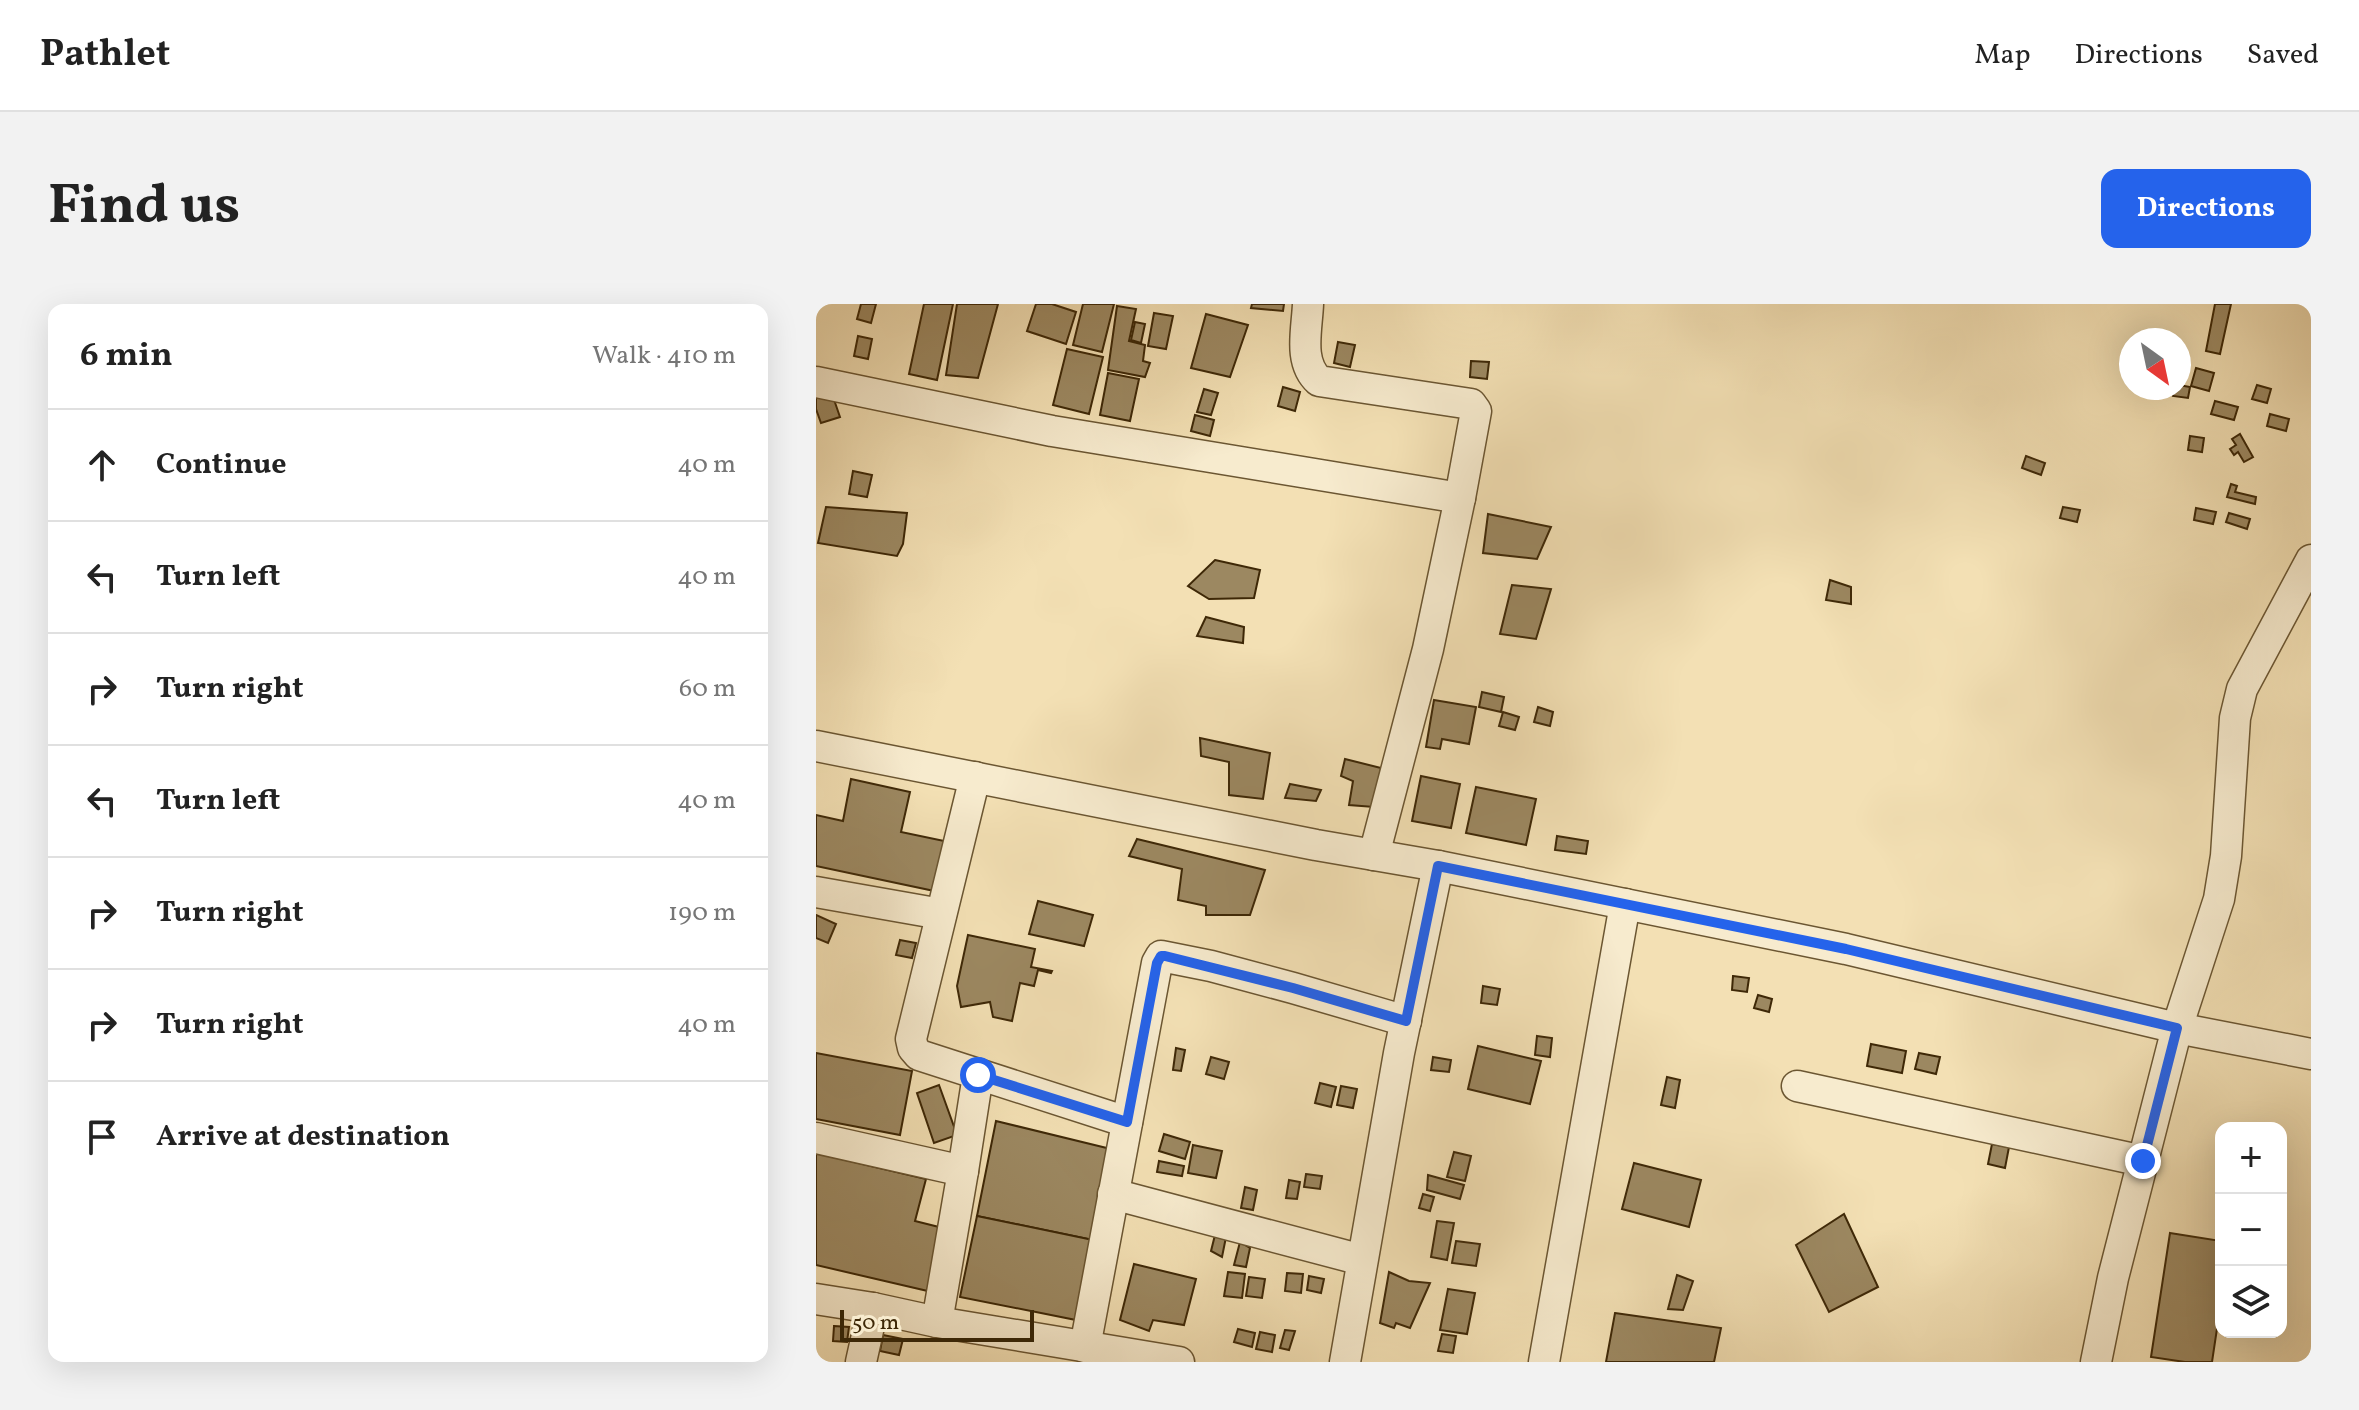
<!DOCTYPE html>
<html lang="en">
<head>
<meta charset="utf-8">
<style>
  body { margin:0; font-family:Vollkorn,serif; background:#f2f2f2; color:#222 }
  .controls { position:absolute; right:24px; bottom:24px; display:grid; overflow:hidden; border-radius:16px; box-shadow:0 8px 32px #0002 }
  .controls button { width:72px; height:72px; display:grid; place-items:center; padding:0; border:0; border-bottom:2px solid #e0e0e0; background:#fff; color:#222; font:40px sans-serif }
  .compass { position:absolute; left:1303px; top:24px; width:72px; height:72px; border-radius:50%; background:#fff; box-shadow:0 8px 32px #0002; rotate:147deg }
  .scale { position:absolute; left:24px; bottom:20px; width:194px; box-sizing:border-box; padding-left:8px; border:4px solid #3e2807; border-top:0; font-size:22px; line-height:28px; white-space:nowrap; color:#3e2807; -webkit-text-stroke:6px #f7ebce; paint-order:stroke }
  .stop { position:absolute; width:24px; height:24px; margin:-18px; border:6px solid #2563eb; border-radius:50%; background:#fff }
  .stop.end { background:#2563eb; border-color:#fff; box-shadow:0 2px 8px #0008 }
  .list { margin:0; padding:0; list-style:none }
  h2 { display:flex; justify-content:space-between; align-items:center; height:104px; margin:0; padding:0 32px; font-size:34px }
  h2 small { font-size:26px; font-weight:400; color:#767676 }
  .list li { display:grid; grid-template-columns:52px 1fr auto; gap:24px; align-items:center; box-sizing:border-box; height:112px; padding:0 32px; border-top:2px solid #e0e0e0 }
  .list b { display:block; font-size:30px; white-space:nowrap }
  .list em { font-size:26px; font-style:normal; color:#767676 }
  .icon { flex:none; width:44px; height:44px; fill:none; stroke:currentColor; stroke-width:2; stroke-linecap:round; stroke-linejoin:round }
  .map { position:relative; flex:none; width:1495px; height:1058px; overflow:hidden; border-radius:16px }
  header { display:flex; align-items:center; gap:48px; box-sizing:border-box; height:112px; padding:0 40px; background:#fff; border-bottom:2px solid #e0e0e0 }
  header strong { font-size:38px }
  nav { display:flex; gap:44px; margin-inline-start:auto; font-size:28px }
  .intro { display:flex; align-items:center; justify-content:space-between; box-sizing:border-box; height:192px; padding:0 48px }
  h1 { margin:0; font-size:56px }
  .button { padding:20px 36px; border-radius:16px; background:#2563eb; color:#fff; font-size:28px; font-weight:700 }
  main { display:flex; gap:48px; padding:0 48px }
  aside { flex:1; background:#fff; border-radius:16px; box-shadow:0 8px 32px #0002 }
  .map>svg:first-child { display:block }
</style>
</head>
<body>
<header>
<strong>Pathlet</strong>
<nav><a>Map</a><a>Directions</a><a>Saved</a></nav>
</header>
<div class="intro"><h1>Find us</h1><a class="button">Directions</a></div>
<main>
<aside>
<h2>6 min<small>Walk · 410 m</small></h2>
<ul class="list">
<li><svg class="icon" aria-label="ahead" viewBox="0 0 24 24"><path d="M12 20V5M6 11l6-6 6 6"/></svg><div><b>Continue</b></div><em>40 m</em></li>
<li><svg class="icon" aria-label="left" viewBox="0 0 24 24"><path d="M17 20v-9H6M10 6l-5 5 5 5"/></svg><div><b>Turn left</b></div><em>40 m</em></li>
<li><svg class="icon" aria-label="right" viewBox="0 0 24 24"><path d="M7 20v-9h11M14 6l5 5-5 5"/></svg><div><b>Turn right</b></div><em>60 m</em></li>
<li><svg class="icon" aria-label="left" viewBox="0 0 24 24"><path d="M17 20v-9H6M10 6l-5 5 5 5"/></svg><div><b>Turn left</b></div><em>40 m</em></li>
<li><svg class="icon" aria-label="right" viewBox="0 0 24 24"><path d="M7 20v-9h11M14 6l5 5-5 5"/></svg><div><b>Turn right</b></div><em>190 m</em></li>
<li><svg class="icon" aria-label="right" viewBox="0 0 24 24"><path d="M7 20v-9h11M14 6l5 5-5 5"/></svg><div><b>Turn right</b></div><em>40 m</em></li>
<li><svg class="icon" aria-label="arrive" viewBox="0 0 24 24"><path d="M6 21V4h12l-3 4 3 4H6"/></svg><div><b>Arrive at destination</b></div></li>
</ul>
</aside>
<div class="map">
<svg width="1495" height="1058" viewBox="0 0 1495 1058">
  <rect width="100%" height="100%" fill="#f3e0b4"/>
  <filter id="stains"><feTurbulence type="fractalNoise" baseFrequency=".0025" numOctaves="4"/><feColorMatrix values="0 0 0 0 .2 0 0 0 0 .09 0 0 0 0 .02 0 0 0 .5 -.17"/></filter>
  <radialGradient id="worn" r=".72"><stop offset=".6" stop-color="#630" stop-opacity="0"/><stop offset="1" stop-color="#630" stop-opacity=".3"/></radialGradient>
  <g fill="#9c8861" stroke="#3e2807" stroke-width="2">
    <polygon points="45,0 60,0 55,19 41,15"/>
    <polygon points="108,0 137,0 121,76 93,70"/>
    <polygon points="141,0 182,0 162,74 130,71"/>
    <polygon points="220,0 236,0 260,8 250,40 211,27"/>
    <polygon points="267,0 298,0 286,48 257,41"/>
    <polygon points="436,0 468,0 467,7 435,4"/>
    <polygon points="1399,0 1415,0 1404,50 1390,47"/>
    <polygon points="301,2 320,5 313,37 329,41 327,57 334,59 329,73 292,66"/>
    <polygon points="338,9 357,12 350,45 332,42"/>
    <polygon points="390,10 432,21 414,73 375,64"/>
    <polygon points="319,18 329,20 325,39 315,36"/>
    <polygon points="42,32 56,35 52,55 38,52"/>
    <polygon points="522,38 539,41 534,63 518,59"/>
    <polygon points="251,45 287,53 273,110 237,101"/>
    <polygon points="655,57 673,58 671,75 654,73"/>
    <polygon points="1380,64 1398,69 1393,87 1375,82"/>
    <polygon points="292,69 323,75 314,117 284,111"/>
    <polygon points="1363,81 1374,83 1372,94 1357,92 1358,84 1363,84"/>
    <polygon points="1441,81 1455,85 1451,99 1436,95"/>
    <polygon points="467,83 484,88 479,107 462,102"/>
    <polygon points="14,84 24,113 5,119 0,105 0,89"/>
    <polygon points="388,85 402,89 395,111 381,108"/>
    <polygon points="1399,97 1422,103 1418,116 1395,110"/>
    <polygon points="1454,110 1473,115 1470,127 1451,122"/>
    <polygon points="379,111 398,116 394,132 375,127"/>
    <polygon points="1424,130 1437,153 1428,158 1422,148 1418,151 1414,145 1420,141 1416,135"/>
    <polygon points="1374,132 1388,134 1386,148 1372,146"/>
    <polygon points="1210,152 1229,159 1225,171 1206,164"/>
    <polygon points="37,167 56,171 51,193 33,190"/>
    <polygon points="1415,180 1421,182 1419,188 1440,193 1439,200 1411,193"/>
    <polygon points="10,203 91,209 87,240 81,252 2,239"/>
    <polygon points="1247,203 1264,206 1261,218 1244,214"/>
    <polygon points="1380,204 1400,208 1397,220 1378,216"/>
    <polygon points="1413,209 1434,215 1431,225 1410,218"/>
    <polygon points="672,210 735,223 721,255 667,249"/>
    <polygon points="399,256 444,266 438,294 393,295 372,282"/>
    <polygon points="1014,276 1035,283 1035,300 1010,296"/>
    <polygon points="696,281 735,285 720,335 684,330"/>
    <polygon points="390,313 428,323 427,339 381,332"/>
    <polygon points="666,388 688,393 685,408 663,403"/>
    <polygon points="618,396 660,403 653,440 626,435 624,445 610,443"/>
    <polygon points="722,403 737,408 734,422 718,418"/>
    <polygon points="687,408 703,413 699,426 683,422"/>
    <polygon points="384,434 454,449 447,495 413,491 413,458 385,452"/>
    <polygon points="529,455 565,464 558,503 533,501 537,477 525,472"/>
    <polygon points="605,472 644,480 635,524 596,517"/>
    <polygon points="35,475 94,488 85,528 133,538 123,588 0,562 0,511 27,517"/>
    <polygon points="474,480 505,486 500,497 469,494"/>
    <polygon points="660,483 720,495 710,541 650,529"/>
    <polygon points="741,532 772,537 770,550 739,546"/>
    <polygon points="321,535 449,566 434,611 390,611 390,602 362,596 366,565 313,552"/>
    <polygon points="222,597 277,611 268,642 213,630"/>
    <polygon points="0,611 20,620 12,639 0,634"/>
    <polygon points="152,631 219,645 215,663 236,667 235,669 222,666 218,682 204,679 196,717 177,713 174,698 145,703 141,682"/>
    <polygon points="84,636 100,639 96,654 80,651"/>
    <polygon points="917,672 933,674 931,688 916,686"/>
    <polygon points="667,682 684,685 681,701 665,699"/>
    <polygon points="942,691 956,695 953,708 938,704"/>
    <polygon points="721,732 736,734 734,753 719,751"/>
    <polygon points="1055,740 1090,747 1086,769 1051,762"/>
    <polygon points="662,742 725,757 714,800 652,785"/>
    <polygon points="360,744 369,746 365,767 357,766"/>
    <polygon points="0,749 96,767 84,831 0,815"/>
    <polygon points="1103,749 1124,753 1120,770 1099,765"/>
    <polygon points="395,753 413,758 408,775 390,770"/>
    <polygon points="617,753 635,756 633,768 615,766"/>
    <polygon points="851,773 864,776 859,804 845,801"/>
    <polygon points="504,779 520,783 515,803 499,799"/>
    <polygon points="123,781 141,831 118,839 101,789"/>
    <polygon points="525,782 541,785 537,804 521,801"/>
    <polygon points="180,817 299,846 277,936 161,912"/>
    <polygon points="348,830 374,838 369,855 343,847"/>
    <polygon points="1176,840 1193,843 1189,864 1172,860"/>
    <polygon points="377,841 406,847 400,874 372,869"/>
    <polygon points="638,848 655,852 649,877 631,873"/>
    <polygon points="0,849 110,875 99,917 131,925 116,988 0,961"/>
    <polygon points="343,857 368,862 366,872 341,868"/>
    <polygon points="818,859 885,876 873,923 806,905"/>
    <polygon points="490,870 506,872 504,885 488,883"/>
    <polygon points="612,871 648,881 644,895 611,886"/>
    <polygon points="473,876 484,878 481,895 470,894"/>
    <polygon points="429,883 441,886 437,906 425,904"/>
    <polygon points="607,890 618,893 614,907 603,904"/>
    <polygon points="1028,910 1062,983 1013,1008 980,941"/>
    <polygon points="161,912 277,936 260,1016 144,993"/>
    <polygon points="621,917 638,919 631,956 615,953"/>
    <polygon points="1354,929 1405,937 1405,998 1396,1058 1369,1058 1335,1053"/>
    <polygon points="399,931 410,933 406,953 395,947"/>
    <polygon points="640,937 664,940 660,962 636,959"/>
    <polygon points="424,938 434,944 430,963 418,961"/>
    <polygon points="318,960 380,975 368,1021 337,1016 333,1027 304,1016"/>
    <polygon points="412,968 429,970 426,994 408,992"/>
    <polygon points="573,968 593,977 614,979 594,1024 580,1019 578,1024 564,1019"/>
    <polygon points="471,969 487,970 485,989 469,987"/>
    <polygon points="861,971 877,977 867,1006 852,1005"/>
    <polygon points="493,972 508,975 505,989 491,986"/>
    <polygon points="433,973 449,975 446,994 430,992"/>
    <polygon points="632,985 659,989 651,1030 624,1026"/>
    <polygon points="799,1009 905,1024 898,1058 790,1058"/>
    <polygon points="18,1022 33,1023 31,1038 17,1037"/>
    <polygon points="422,1025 439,1029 436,1043 418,1038"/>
    <polygon points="469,1026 479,1027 473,1046 464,1044"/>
    <polygon points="444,1028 459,1031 456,1048 440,1045"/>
    <polygon points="626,1030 640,1032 637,1049 622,1047"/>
    <polygon points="67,1031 87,1035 83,1051 64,1047"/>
  </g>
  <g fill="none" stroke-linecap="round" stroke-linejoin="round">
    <defs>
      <g id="minor">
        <path d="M492,0c-1,26 -10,58 11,77l152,23 5,7 -16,87 -32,151 -54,206"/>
        <polyline points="0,78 236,127 644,194"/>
        <polyline points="0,442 500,541 622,562 1030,645 1361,724 1495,750"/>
        <polyline points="159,473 95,735 97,744 103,751 311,818"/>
        <polyline points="0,588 125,610"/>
        <polyline points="981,782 1327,857"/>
        <polyline points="0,834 147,867"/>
        <polyline points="297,890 546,956"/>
        <polyline points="0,995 57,1004 121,1018 363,1058"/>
        <polyline points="121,1018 147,867 162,771"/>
        <polyline points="269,1043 341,659 345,652 395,662 477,684 590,717"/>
        <polyline points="45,1058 57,1004"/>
        <polyline points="529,1058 583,749 622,562"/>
        <polyline points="728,1058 809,600"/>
        <polyline points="1280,1058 1297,974 1361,724 1403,595 1410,552 1419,414 1426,385 1495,256"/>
      </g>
    </defs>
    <use href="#minor" stroke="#6b5632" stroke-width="33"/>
    <use href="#minor" stroke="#f7ebce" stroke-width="30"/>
  </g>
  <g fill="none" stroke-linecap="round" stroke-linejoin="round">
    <polyline stroke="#2563eb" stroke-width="10" points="162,771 311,818 341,659 345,652 349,652 477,684 590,717 622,562 1030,645 1361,724 1327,857"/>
  </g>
  <rect width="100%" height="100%" filter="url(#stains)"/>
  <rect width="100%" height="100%" fill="url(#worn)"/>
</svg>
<div class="controls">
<button>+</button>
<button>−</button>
<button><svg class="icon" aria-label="layers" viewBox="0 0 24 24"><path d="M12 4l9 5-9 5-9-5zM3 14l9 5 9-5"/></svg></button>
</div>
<svg class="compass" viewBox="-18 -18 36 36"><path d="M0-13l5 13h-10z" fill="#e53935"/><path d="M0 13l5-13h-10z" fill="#767676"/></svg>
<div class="scale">50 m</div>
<div class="stop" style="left:162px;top:771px"></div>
<div class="stop end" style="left:1327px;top:857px"></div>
</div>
</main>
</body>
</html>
